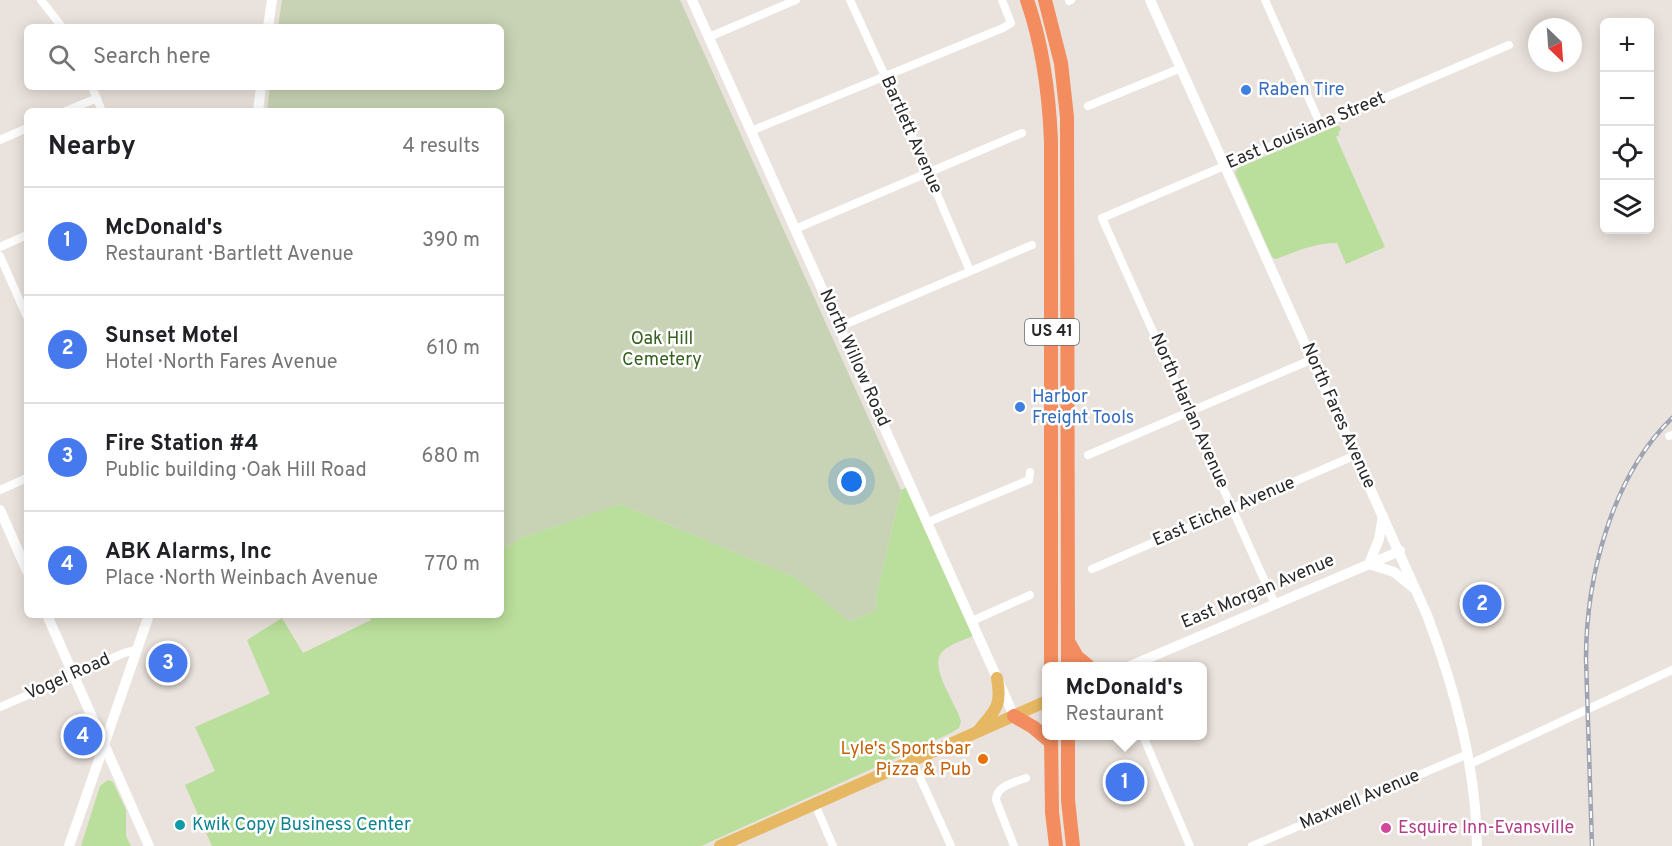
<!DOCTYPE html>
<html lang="en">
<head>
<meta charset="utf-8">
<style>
  body { margin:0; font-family:Overpass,sans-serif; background:#f6f6f6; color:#202124 }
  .controls { position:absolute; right:18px; top:18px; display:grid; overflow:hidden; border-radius:9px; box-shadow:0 3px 15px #0003 }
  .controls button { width:54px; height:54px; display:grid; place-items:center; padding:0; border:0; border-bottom:2px solid #e0e0e0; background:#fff; color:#202124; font:30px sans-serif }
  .compass { position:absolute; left:1528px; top:18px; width:54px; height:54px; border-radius:50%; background:#fff; box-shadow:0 3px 15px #0003; rotate:155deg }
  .you { position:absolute; left:852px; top:482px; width:21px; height:21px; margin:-15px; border:4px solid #fff; border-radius:50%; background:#1a73e8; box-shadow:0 0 0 9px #1a73e833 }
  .badge { display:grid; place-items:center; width:39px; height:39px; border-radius:50%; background:#4579ed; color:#fff; font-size:20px; font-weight:700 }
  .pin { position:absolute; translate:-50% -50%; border:3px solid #fff; box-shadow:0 2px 6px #0006 }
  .popup { position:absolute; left:1042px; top:662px; width:165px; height:78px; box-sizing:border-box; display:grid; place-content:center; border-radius:9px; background:#fff; filter:drop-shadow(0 2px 4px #0005); font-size:20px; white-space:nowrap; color:#757577 }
  .popup b { font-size:22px; color:#202124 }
  .popup::after { content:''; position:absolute; left:50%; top:100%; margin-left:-12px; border:12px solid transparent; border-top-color:#fff }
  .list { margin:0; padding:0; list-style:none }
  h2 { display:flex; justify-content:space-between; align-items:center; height:78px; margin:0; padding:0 24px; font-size:26px }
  h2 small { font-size:20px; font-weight:400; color:#757577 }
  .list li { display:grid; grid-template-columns:39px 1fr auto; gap:18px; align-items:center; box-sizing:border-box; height:108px; padding:0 24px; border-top:2px solid #e0e0e0 }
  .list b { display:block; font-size:22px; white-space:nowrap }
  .list p { margin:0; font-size:20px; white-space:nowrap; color:#757577 }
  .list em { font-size:20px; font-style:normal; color:#757577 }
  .icon { flex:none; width:33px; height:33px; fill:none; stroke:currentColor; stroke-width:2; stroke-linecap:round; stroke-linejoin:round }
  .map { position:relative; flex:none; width:1672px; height:846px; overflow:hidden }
  .search { position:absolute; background:#fff; box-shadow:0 3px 15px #0003; left:24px; top:24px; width:480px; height:66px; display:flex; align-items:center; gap:15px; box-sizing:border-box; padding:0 21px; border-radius:9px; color:#757577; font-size:22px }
  .panel { position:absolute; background:#fff; box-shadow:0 3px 15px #0003; left:24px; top:108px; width:480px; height:510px; border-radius:9px }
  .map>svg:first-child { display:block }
</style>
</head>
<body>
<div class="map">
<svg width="1672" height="846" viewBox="0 0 1672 846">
  <rect width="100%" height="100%" fill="#eae2dc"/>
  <g fill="#bade9b">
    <path d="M1337,126l3,1 1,3 -3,2 1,3 -3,2 49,110 -39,17 -9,-21c-22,0 -40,8 -61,16l-4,-2 -37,-84 3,-5z"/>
    <path d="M907,487l66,149c-9,4 -23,8 -30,15 -16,14 13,52 18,70l-2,7 -10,6 -248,112h-489l-27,-61 30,-14 -20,-44 75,-33 -23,-54 35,-22 21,35 68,-33 -2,-5h132v-65l22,-13 97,-33 176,74 54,44 26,-12 1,-17 24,-103z"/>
    <polygon points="108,780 113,782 126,810 126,836 131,846 81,846 100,786"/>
  </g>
  <polygon fill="#c7d3b4" points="282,0 680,0 901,490 877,593 876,610 850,622 796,578 620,504 523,537 501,550 501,111 267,111 270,87 501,87 501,27 278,27"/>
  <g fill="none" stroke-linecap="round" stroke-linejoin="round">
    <g stroke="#fff" stroke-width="8">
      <polyline points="41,0 62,27"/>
      <polyline points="850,0 908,126 970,271"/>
      <polyline points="1265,0 1321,126"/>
      <polyline points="1069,1 1071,0"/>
      <polyline points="709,37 796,0"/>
      <polyline points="92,87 102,111"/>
      <polyline points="1088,106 1181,68"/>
      <polyline points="66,111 97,98"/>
      <polyline points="751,131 1003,28 1011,23 1002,0"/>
      <polyline points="0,140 27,128"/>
      <polyline points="795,229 1022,133"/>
      <polyline points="0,247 27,235"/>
      <polyline points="0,256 27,317"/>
      <polyline points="839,327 1032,245"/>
      <polyline points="1669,436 1672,435"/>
      <polyline points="1088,455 1313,359"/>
      <polyline points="0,490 27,478"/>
      <polyline points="928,522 1029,480 1030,472"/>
      <polyline points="1092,569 1356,455"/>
      <polyline points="1275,604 1102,218 1509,45"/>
      <polyline points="972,621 1030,595"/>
      <polyline points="0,707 124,653 136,650"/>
      <polyline points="1143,736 1190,846"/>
      <polyline points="912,760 951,846"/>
      <polyline points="1470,764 1672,670"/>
      <polyline points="815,804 833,846"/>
      <path d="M1014,846l-18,-46c0,-14 19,-18 30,-22"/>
      <polyline points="1252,846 1468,754"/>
    </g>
    <g stroke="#fff" stroke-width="10">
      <polyline points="692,0 1014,716"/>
      <path d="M1150,0l277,615c28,74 49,151 50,231"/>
      <polyline points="268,27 272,0"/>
      <polyline points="258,111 261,87"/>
      <polyline points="0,510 27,571"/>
      <polyline points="1383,516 1379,539 1369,564 1394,572 1414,588"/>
      <polyline points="47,615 149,846"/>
      <polyline points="1130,666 1400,551"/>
      <polyline points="69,846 149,615"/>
    </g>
    <g stroke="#e7b864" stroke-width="12">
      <path d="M979,730c17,-21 23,-24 18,-52"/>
      <polyline points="720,846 1047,701"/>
    </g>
    <g stroke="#f38c5e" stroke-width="14">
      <path d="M1027,0c16,46 22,92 24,141v525"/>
      <polyline points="1045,0 1061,63 1067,117 1068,666"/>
      <polyline points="1069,643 1077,657 1088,666"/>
      <polyline points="1014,716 1033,727 1051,742"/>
      <polyline points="1051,736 1052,812 1056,846"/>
      <polyline points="1068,736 1068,800 1073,846"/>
    </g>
    <defs>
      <path id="rail" d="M1592,846l-6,-187c0,-82 26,-183 86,-241"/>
    </defs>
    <use href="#rail" stroke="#9fa4b2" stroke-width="4.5"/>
    <use href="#rail" stroke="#fff" stroke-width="2" stroke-dasharray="7" stroke-linecap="butt"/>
  </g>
  <g fill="#3f7fe0" stroke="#fff" stroke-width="2">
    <circle cx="1246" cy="90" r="6"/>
    <circle cx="1020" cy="407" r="6"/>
  </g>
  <circle fill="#e8710a" stroke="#fff" stroke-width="2" cx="983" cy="759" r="6"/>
  <circle fill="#0f9aa8" stroke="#fff" stroke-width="2" cx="180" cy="825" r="6"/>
  <circle fill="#d1479c" stroke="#fff" stroke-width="2" cx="1386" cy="828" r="6"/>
  <g text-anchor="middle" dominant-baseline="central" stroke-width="5" stroke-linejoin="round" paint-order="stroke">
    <rect fill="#fff" stroke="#696969" stroke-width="1.5" x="1025" y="319" width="54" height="26" rx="4.5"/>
    <g font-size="16" font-weight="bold" fill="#292929">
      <text x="1052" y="332">US 41</text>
    </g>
    <g font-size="18" fill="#366cbe" stroke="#fff" text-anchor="start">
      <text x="1258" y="90">Raben Tire</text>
      <text x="1032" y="397">Harbor<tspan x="1032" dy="21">Freight Tools</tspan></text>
    </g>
    <g font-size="18" fill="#292929" stroke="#fff">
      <text transform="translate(1306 131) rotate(-23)">East Louisiana Street</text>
      <text transform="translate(911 135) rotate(66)">Bartlett Avenue</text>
      <text transform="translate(854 358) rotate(66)">North Willow Road</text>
      <text transform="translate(1189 411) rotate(66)">North Harlan Avenue</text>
      <text transform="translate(1338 416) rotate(66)">North Fares Avenue</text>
      <text transform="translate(1224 512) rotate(-23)">East Eichel Avenue</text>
      <text transform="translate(1258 592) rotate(-23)">East Morgan Avenue</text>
      <text transform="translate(68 677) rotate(-24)">Vogel Road</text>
      <text transform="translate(1360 800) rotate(-23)">Maxwell Avenue</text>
    </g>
    <g font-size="18" fill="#34601e" stroke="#fff">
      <text x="662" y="339">Oak Hill<tspan x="662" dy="21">Cemetery</tspan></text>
    </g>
    <g font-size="18" fill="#c56008" stroke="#fff" text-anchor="end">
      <text x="971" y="749">Lyle's Sportsbar<tspan x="971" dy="21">Pizza &amp; Pub</tspan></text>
    </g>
    <g font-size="18" fill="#0d838f" stroke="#fff" text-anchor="start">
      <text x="192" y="825">Kwik Copy Business Center</text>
    </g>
    <g font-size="18" fill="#b23c85" stroke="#fff" text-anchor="start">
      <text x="1398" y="828">Esquire Inn-Evansville</text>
    </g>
  </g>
</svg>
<div class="controls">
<button>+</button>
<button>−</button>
<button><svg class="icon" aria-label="locate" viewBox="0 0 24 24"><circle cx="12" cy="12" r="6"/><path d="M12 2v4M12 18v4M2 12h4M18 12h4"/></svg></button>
<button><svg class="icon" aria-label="layers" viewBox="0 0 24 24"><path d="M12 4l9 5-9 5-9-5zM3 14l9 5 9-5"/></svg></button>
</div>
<svg class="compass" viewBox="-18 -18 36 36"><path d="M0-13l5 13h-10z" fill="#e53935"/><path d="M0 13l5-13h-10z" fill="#757577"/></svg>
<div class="you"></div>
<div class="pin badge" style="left:1125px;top:782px">1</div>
<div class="popup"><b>McDonald's</b>Restaurant</div>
<div class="pin badge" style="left:1482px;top:604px">2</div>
<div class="pin badge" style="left:168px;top:663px">3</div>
<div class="pin badge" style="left:83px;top:736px">4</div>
<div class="search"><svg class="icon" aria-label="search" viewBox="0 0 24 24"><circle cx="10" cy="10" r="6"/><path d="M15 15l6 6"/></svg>Search here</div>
<section class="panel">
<h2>Nearby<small>4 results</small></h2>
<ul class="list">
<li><span class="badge">1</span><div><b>McDonald's</b><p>Restaurant · Bartlett Avenue</p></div><em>390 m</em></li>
<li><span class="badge">2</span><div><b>Sunset Motel</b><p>Hotel · North Fares Avenue</p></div><em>610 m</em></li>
<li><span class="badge">3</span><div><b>Fire Station #4</b><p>Public building · Oak Hill Road</p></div><em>680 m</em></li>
<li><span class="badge">4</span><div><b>ABK Alarms, Inc</b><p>Place · North Weinbach Avenue</p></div><em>770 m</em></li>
</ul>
</section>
</div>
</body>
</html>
